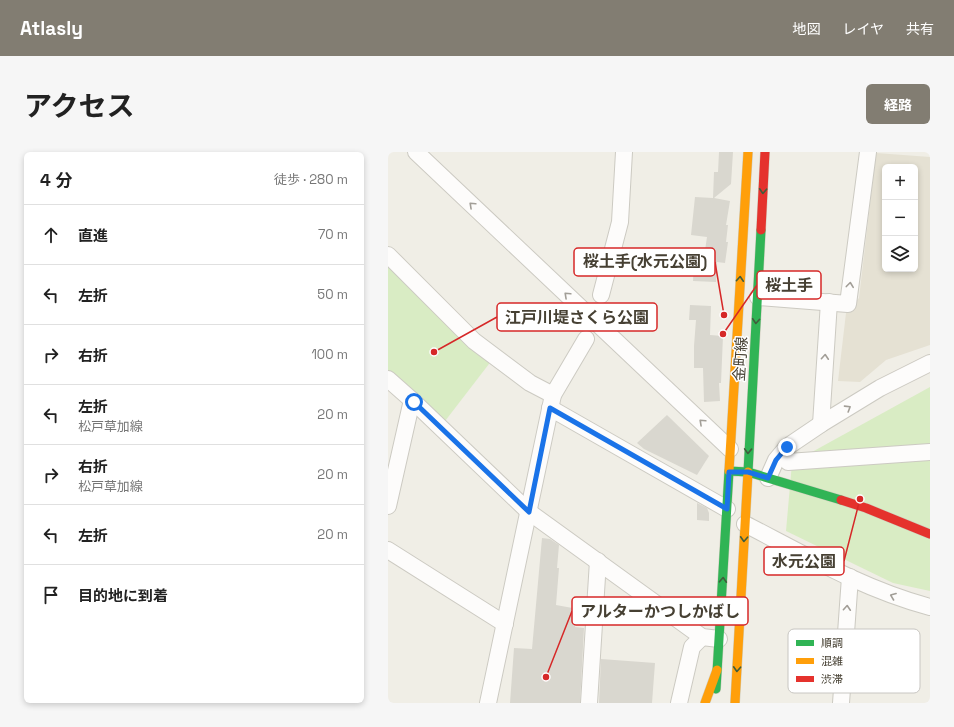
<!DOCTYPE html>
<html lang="ja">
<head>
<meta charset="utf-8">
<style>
  body { margin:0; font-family:"Space Grotesk","Noto Sans JP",sans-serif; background:#f6f6f6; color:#222 }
  .controls { position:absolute; right:12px; top:12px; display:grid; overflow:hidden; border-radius:6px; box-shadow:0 2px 6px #0003 }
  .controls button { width:36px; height:36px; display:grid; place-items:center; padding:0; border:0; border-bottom:1px solid #e0e0e0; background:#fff; color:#222; font:20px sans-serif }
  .stop { position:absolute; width:12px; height:12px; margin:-9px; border:3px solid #1a73e8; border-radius:50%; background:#fff }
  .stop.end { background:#1a73e8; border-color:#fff; box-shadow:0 1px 4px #0008 }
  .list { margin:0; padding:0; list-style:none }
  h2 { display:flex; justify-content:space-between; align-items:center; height:52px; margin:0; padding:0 16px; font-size:17px }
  h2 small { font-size:13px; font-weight:400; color:#767676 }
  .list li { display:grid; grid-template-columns:26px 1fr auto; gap:12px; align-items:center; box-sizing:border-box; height:60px; padding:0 16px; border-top:1px solid #e0e0e0 }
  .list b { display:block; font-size:15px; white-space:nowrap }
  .list p { margin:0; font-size:13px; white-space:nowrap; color:#767676 }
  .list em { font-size:13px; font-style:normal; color:#767676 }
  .icon { flex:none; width:22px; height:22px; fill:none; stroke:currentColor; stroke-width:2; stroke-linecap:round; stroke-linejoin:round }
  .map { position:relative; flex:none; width:542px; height:551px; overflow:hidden; border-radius:6px }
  header { display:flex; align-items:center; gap:24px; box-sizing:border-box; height:56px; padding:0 20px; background:#827d72; color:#fff }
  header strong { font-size:19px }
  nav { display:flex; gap:22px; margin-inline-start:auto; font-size:14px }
  .intro { display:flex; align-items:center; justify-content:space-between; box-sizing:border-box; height:96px; padding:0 24px }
  h1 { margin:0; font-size:28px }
  .button { padding:10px 18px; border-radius:6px; background:#827d72; color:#fff; font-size:14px; font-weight:700 }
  main { display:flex; gap:24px; padding:0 24px }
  aside { flex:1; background:#fff; border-radius:6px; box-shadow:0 2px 6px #0003 }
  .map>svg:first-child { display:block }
</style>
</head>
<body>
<header>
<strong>Atlasly</strong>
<nav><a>地図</a><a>レイヤ</a><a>共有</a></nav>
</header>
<div class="intro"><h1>アクセス</h1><a class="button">経路</a></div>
<main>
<aside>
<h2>4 分<small>徒歩 · 280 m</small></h2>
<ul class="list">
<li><svg class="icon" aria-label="ahead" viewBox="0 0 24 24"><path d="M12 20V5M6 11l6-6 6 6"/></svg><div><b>直進</b></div><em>70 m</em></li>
<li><svg class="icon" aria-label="left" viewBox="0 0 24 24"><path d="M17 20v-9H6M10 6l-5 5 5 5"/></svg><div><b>左折</b></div><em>50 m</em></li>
<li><svg class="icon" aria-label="right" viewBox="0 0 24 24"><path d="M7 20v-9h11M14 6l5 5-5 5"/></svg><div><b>右折</b></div><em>100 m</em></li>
<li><svg class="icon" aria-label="left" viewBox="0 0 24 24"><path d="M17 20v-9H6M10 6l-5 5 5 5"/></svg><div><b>左折</b><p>松戸草加線</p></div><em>20 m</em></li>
<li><svg class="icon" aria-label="right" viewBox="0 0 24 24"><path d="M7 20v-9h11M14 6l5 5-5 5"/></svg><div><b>右折</b><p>松戸草加線</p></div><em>20 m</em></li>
<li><svg class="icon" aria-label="left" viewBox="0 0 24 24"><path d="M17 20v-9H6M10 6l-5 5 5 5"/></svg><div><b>左折</b></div><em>20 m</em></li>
<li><svg class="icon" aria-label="arrive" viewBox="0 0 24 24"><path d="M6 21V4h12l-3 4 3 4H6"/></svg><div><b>目的地に到着</b></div></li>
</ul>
</aside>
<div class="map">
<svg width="542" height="551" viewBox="0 0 542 551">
  <rect width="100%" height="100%" fill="#f0eee6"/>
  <path fill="#e5e1d3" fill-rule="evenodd" d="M488,1l54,4v188l-44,15 -26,22 -22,-1 8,-68 13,-15zM497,15h30v102h-30z"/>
  <g fill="#d9ecc4">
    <polygon points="0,110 104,208 54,273 0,221"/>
    <polygon points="542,235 542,439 505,431 398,379 404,311"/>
  </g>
  <g fill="#d9d7cf">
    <polygon points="331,0 345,0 343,32 326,46 342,49 338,73 340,73 338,90 340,90 337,111 329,110 328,130 305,129 306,111 315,112 319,85 303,83 307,45 325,46 326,20 330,20"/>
    <polygon points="302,153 323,154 322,183 335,184 333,231 331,231 332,249 316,250 315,216 306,216 306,194 308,168 301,168"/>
    <polygon points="279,263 321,304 309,323 256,297 249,291"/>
    <polygon points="309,351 319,356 321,361 321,369 309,368"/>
    <polygon points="154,386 162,387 171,393 169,416 171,416 168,453 190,457 187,475 196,476 192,551 122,551 126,496 144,497"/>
    <polygon points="213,507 267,511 264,551 211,551"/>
  </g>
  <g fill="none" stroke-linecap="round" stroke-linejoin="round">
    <defs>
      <g id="street">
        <polyline points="28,0 342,297"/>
        <polyline points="0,103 86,189 142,231 165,243"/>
        <polyline points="213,143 232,70 236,0"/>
        <polyline points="370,145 460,152 480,0"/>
        <polyline points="0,227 26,250 141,360 314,485 331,487"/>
        <polyline points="162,256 339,357"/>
        <polyline points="433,272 441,150"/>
        <polyline points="400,310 542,300"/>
        <polyline points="380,326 388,308 399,295 433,272 492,236 542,211"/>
        <polyline points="0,354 24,248"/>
        <path d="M357,372c60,31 120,66 185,83"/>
        <polyline points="0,398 117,472"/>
        <polyline points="100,551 165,243 198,187"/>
        <polyline points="201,551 210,409"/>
        <polyline points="291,551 304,495 314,485"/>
        <polyline points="453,551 462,425"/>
      </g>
      <g id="fast">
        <polyline points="360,320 373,78"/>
        <polyline points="328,537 341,319 360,320 453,348"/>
      </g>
      <g id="slow">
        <polyline points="341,319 360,0"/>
        <polyline points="317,551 329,518"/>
        <polyline points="347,551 360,320"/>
      </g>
      <g id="jam">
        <polyline points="373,78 377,0"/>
        <polyline points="453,348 478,356 542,382"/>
      </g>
    </defs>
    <use href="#street" stroke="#cccac2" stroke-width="18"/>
    <use href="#fast" stroke="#cfccbd" stroke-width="10"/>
    <use href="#slow" stroke="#cfccbd" stroke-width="10"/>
    <use href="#jam" stroke="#cfccbd" stroke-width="10"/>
    <use href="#street" stroke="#fdfcfb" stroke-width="16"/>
    <use href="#fast" stroke="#30b455" stroke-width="9"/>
    <use href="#slow" stroke="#ff9f0a" stroke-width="9"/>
    <use href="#jam" stroke="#e5322d" stroke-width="9"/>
  </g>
  <defs><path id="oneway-chevron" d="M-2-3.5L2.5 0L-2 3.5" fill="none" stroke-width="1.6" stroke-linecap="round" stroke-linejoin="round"/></defs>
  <g stroke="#405d3c">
    <use href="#oneway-chevron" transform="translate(375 39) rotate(93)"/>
    <use href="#oneway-chevron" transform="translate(352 127) rotate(-86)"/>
    <use href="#oneway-chevron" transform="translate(368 169) rotate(94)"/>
    <use href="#oneway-chevron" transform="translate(360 299) rotate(92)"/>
    <use href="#oneway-chevron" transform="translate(356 387) rotate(93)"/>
    <use href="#oneway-chevron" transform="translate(335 428) rotate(-87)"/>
    <use href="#oneway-chevron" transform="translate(349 517) rotate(93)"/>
  </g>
  <g stroke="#a29e97">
    <use href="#oneway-chevron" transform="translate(84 53) rotate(-137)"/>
    <use href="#oneway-chevron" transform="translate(462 133) rotate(-83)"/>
    <use href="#oneway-chevron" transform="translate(179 143) rotate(-137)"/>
    <use href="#oneway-chevron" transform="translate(437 205) rotate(-86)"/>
    <use href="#oneway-chevron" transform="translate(460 256) rotate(-32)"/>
    <use href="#oneway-chevron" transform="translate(314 270) rotate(-137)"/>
    <use href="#oneway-chevron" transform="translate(505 444) rotate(-159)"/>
    <use href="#oneway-chevron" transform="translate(459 456) rotate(-86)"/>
  </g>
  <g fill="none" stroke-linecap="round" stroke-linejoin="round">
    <polyline stroke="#1a73e8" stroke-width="5" points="26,250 141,360 162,256 339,357 341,320 360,320 380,326 388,308 399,295"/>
  </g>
  <g text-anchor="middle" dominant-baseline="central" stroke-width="3" stroke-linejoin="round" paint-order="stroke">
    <g font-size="15" fill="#464033" stroke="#fff">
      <text transform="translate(352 207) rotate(-86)">金町線</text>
    </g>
  </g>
  <rect x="400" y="477" width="132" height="64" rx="6" fill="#fff" stroke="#c8c6c2" stroke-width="1"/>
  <rect x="408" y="488" width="18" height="6" fill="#30b455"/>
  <rect x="408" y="506" width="18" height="6" fill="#ff9f0a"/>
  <rect x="408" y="524" width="18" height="6" fill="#e5322d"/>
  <g font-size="11" fill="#464033">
    <text x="433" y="495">順調</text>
    <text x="433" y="513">混雑</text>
    <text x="433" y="531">渋滞</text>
  </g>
  <path fill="none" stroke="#d62828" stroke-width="1.5" d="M336 163L327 110M335 182L369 133M46 200L109 165M472 347L456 409M158 525L184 459"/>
  <g fill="#d62828" stroke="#fff" stroke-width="1.5">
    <circle cx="336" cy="163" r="4"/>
    <circle cx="335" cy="182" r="4"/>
    <circle cx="46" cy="200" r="4"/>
    <circle cx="472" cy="347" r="4"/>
    <circle cx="158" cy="525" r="4"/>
  </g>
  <g fill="#fff" stroke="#d62828" stroke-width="1.5">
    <rect x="186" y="96" width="141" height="28" rx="4"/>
    <rect x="369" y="119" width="64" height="28" rx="4"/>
    <rect x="109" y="151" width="160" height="28" rx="4"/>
    <rect x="376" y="395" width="80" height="28" rx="4"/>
    <rect x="184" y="445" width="176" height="28" rx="4"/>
  </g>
  <g font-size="16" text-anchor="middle" font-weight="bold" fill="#464033">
    <text x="257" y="115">桜土手(水元公園)</text>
    <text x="401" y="139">桜土手</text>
    <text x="189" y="171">江戸川堤さくら公園</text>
    <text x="416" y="415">水元公園</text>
    <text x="272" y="465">アルターかつしかばし</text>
  </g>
</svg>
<div class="controls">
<button>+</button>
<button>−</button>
<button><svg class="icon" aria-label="layers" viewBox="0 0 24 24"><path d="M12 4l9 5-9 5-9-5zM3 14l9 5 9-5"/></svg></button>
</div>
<div class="stop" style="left:26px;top:250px"></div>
<div class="stop end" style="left:399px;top:295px"></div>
</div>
</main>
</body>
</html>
